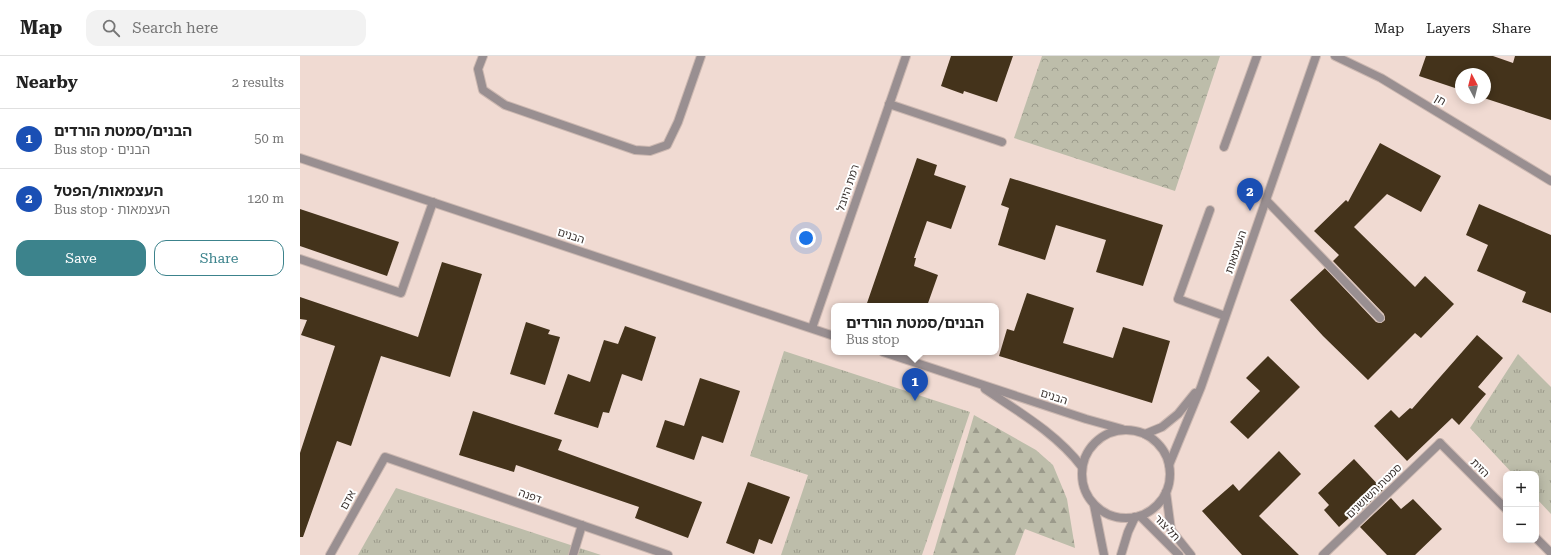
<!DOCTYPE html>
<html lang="en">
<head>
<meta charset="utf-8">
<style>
  body { margin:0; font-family:"Roboto Serif","Noto Sans Hebrew",serif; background:#f2f2f2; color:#222 }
  .controls { position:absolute; right:12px; bottom:12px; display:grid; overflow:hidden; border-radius:8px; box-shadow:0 2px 10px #0003 }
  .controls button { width:36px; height:36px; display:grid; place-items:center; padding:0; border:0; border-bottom:1px solid #e0e0e0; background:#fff; color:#222; font:20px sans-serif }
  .compass { position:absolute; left:1155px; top:12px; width:36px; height:36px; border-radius:50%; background:#fff; box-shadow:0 2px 10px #0003; rotate:353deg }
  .you { position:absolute; left:506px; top:182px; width:14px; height:14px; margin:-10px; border:3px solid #fff; border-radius:50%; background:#1a73e8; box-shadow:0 0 0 6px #1a73e833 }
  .badge { display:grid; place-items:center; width:26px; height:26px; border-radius:50%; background:#3c838c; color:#fff; font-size:13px; font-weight:700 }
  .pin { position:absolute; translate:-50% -33px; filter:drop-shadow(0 1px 2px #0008) }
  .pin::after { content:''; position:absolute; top:21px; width:14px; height:12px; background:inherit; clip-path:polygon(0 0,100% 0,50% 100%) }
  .popup { position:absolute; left:531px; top:247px; width:168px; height:52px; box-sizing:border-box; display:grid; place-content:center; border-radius:8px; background:#fff; filter:drop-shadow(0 1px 3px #0005); font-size:13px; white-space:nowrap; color:#767676 }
  .popup b { font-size:15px; color:#222 }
  .popup::after { content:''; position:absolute; left:50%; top:100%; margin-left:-8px; border:8px solid transparent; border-top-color:#fff }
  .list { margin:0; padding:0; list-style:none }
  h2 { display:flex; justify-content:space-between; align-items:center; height:52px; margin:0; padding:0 16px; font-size:17px }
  h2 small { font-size:13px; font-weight:400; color:#767676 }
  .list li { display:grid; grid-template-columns:26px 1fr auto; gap:12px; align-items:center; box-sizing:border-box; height:60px; padding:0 16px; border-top:1px solid #e0e0e0 }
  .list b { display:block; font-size:15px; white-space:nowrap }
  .list p { margin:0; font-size:13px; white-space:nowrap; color:#767676 }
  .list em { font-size:13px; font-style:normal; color:#767676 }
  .actions { display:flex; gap:8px; padding:12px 16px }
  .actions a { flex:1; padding:9px 0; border:1px solid #3c838c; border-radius:12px; text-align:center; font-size:14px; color:#3c838c }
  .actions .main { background:#3c838c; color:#fff }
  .icon { flex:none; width:22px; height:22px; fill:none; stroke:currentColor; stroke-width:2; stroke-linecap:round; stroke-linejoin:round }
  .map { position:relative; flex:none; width:1251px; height:499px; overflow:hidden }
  header { display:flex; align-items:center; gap:24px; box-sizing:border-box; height:56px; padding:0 20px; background:#fff; border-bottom:1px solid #e0e0e0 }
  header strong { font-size:19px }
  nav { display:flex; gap:22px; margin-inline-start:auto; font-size:14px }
  .search { width:280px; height:36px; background:#f2f2f2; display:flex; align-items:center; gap:10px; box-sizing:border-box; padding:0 14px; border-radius:12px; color:#767676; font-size:15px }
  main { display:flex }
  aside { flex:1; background:#fff }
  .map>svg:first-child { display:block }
</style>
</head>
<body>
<header>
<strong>Map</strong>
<div class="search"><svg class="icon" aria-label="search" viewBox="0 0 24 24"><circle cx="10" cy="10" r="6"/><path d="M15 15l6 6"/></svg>Search here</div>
<nav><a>Map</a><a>Layers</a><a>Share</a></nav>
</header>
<main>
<aside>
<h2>Nearby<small>2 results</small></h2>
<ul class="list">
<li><span class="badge" style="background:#1a4fb4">1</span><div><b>הבנים/סמטת הורדים</b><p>Bus stop · הבנים</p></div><em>50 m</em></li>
<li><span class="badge" style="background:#1a4fb4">2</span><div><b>העצמאות/הפטל</b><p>Bus stop · העצמאות</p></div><em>120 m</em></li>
</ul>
<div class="actions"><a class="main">Save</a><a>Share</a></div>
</aside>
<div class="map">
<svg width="1251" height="499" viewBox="0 0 1251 499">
  <defs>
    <pattern id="grass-tufts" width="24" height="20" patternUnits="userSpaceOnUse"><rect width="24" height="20" fill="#bdbdaa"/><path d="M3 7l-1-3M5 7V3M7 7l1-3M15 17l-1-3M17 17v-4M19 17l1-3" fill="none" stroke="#9b9a8b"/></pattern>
    <pattern id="forest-firs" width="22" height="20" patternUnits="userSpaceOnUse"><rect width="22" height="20" fill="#bdbdaa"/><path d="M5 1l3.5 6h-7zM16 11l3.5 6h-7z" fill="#9b9a8b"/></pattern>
    <pattern id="park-crowns" width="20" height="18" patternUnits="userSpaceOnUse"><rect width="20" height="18" fill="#bdbdaa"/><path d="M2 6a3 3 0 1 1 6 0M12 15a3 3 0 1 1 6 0" fill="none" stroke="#9b9a8b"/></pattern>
  </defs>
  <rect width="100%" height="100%" fill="#f0dad2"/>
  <g fill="url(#grass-tufts)">
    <polygon points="484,295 670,356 622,499 481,499 508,419 450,400"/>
    <polygon points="1218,298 1251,331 1251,458 1236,442 1236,418 1213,418 1170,372"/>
    <polygon points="96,432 301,499 58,499"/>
  </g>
  <polygon fill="url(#forest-firs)" points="674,359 736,394 753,409 767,443 775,492 725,473 715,499 633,499"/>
  <polygon fill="url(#park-crowns)" points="742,0 920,0 875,135 714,82"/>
  <g fill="#44331b">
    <polygon points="651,0 713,0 697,46 664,35 663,38 641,30"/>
    <polygon points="1126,0 1193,0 1213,7 1215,0 1251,0 1251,64 1184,42 1185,18 1161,18 1161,34 1119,20"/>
    <polygon points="1080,87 1141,120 1121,156 1087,138 1054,171 1115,231 1125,220 1154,248 1121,282 1115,277 1068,324 1023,280 990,244 1025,212 1076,266 1081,267 1085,264 1084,258 1033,205 1039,199 1014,175 1046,144 1048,146"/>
    <polygon points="617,102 637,109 634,119 666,130 651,173 627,165 614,202 616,202 614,210 638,219 627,250 566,250"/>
    <polygon points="710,122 863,169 843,230 796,216 806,184 756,169 745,204 698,189 709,152 701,149"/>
    <polygon points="1179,148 1251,179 1251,257 1222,246 1226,236 1177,215 1188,189 1166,179"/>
    <polygon points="0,153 99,186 87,220 0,190"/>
    <polygon points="142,206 182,218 150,321 81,300 51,390 37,385 3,481 0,481 0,397 35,290 1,279 7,264 0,263 0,241 118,281"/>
    <polygon points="727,237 774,252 763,287 813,302 823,271 870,285 852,347 699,300 707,273 714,275"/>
    <polygon points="226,266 250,274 248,278 260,281 245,329 210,318"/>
    <polygon points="325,270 356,281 342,325 322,318 309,357 303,356 298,372 254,358 268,318 290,326 304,284 318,288"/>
    <polygon points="1177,279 1203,302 1178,331 1186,338 1159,369 1152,362 1107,405 1074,370 1091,354 1099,362 1110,352 1112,353"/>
    <polygon points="968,300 1000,331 948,383 930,366 960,335 946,322"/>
    <polygon points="400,322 440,335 423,387 402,380 394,404 356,391 365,364 384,370"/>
    <polygon points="173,355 262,384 258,394 402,446 388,482 335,462 339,451 216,409 214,416 159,399"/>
    <polygon points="979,395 1001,418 959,460 999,499 942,499 902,455 933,428 939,435"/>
    <polygon points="1054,403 1083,434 1052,463 1050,461 1039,471 1024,454 1029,449 1018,437"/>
    <polygon points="448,426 490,441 472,488 459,483 454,498 426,487"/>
    <polygon points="1091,442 1101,453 1113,443 1142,473 1115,499 1087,499 1060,471"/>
  </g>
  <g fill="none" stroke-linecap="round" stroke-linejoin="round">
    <defs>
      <g id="service">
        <polyline points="924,91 957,0"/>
        <polyline points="966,144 1080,262"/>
        <polyline points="910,154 878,243 925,260"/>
        <polyline points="0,203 101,237 133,146"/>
        <polyline points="273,499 282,469"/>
        <polyline points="1023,499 1140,387"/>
      </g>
      <g id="minor">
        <polyline points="183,0 178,13 183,34 205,49 335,94 350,95 367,89 378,66 401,0"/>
        <polyline points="1035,0 1081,22 1251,125"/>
        <polyline points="589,48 702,86"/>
        <polyline points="512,272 606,0"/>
        <polyline points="1140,387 1206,453"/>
        <polyline points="1236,482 1251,497"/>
        <polyline points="30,499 85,401 368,499"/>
      </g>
      <g id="tertiary">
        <polyline points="0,102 534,280"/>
        <polyline points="583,296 786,363 822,373"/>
        <path d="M685,333c34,23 72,45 97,78"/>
        <circle cx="826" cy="418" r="44"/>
        <polyline points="845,378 862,371 878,358 895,337"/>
        <polyline points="869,409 901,331 1016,0"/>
        <polyline points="866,436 871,474 891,499"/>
        <polyline points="794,449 804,499"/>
        <polyline points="840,460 879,499"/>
        <polyline points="821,499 828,476 835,461"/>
      </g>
    </defs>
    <use href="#service" stroke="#ccb8b1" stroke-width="10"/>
    <use href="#minor" stroke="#ccb8b1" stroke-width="10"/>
    <use href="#tertiary" stroke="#ccb8b1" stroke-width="10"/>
    <use href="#service" stroke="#998f91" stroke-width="8"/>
    <use href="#minor" stroke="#998f91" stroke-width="8"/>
    <use href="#tertiary" stroke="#998f91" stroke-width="8"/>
  </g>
  <g text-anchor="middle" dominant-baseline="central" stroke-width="4" stroke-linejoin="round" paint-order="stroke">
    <g font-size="11" fill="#3a322f" stroke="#fff">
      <text transform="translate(1140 44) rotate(31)">חן</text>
      <text transform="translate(548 132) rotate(-71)">רמת היובל</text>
      <text transform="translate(271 180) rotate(18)">הבנים</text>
      <text transform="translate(936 196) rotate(-71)">העצמאות</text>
      <text transform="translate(754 341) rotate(18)">הבנים</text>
      <text transform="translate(1180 412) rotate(45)">הזית</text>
      <text transform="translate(1074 435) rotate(-44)">סמטת השושנים</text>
      <text transform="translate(230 440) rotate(19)">דפנה</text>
      <text transform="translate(48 444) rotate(-61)">אדם</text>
      <text transform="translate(867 472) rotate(46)">תל צור</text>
    </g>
  </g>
</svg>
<div class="controls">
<button>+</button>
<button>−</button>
</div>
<svg class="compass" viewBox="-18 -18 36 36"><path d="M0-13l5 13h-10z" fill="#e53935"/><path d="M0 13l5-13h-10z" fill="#767676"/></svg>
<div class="you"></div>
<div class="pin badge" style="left:615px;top:345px;background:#1a4fb4">1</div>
<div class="popup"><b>הבנים/סמטת הורדים</b>Bus stop</div>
<div class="pin badge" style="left:950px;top:155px;background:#1a4fb4">2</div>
</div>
</main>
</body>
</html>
